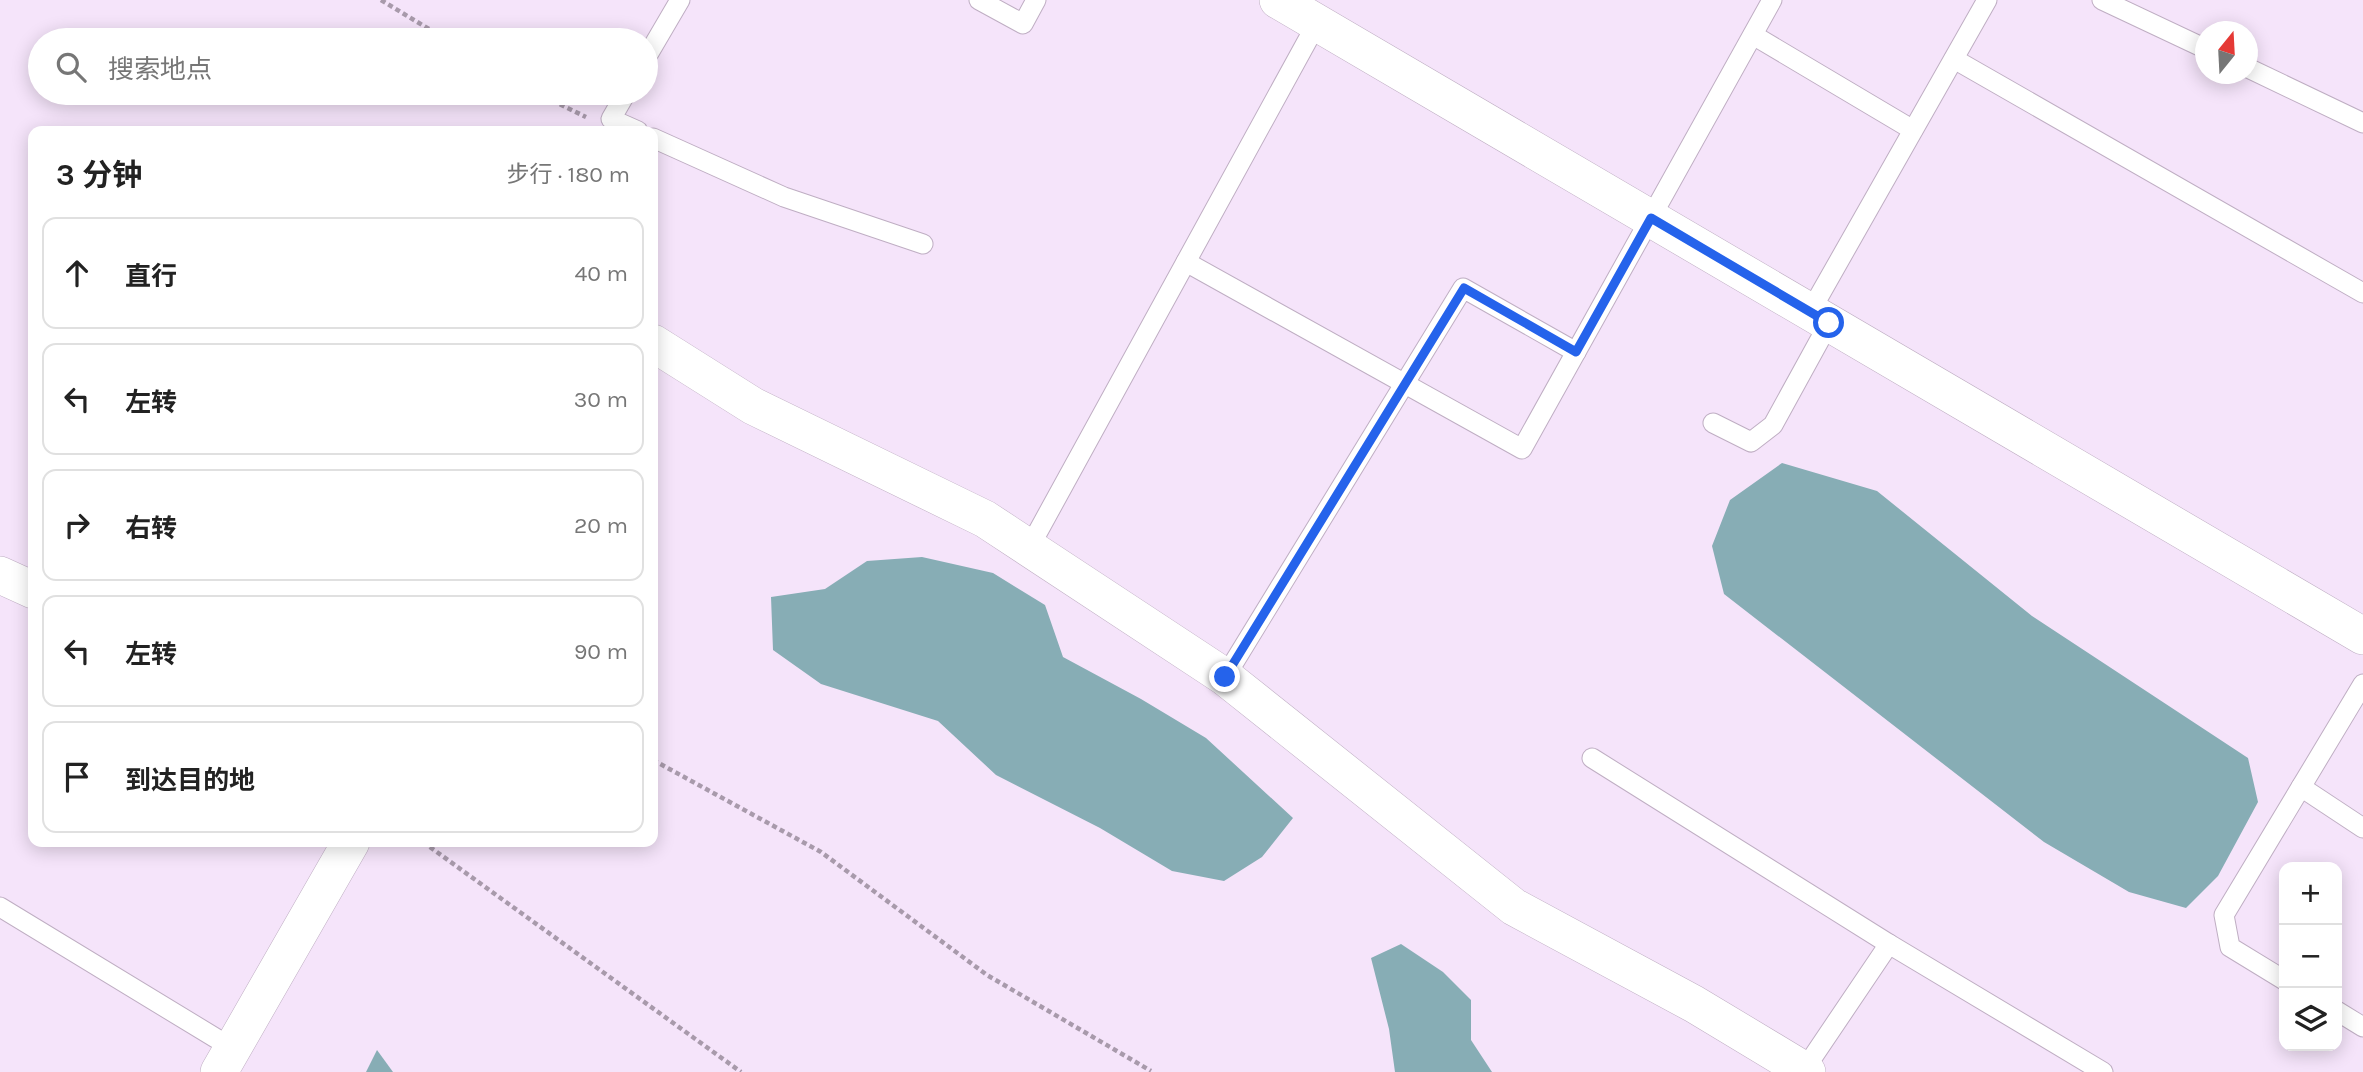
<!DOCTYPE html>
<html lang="zh">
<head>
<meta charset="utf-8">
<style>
  body { margin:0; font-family:Karla,"Noto Sans SC",sans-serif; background:#f6f6f6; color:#222 }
  .controls { position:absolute; right:21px; bottom:21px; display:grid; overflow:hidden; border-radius:14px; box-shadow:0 4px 18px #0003 }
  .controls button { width:63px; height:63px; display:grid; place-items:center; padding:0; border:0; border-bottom:2px solid #e0e0e0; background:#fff; color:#222; font:35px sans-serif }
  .compass { position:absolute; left:2195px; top:21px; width:63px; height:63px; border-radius:50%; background:#fff; box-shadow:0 4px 18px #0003; rotate:18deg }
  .stop { position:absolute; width:21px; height:21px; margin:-16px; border:5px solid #2563eb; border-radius:50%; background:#fff }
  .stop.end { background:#2563eb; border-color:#fff; box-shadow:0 2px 7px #0008 }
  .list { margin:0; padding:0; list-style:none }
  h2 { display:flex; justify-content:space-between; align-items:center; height:91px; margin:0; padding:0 28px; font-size:30px }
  h2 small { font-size:23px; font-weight:400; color:#767676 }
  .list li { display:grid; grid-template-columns:46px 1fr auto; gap:21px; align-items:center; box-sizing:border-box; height:112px; margin:0 14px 14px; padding:0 14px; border:2px solid #e0e0e0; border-radius:14px }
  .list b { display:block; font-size:26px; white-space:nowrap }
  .list em { font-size:23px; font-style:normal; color:#767676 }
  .icon { flex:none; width:38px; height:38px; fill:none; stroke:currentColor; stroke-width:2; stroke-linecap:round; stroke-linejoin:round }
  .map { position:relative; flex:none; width:2363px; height:1072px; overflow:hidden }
  .search { position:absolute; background:#fff; box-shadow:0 4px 18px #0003; left:28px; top:28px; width:630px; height:77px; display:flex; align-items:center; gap:18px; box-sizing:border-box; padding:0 24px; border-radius:38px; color:#767676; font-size:26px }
  .panel { position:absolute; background:#fff; box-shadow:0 4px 18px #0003; left:28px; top:126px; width:630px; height:721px; border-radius:14px }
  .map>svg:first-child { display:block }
</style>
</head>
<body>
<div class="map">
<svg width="2363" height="1072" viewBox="0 0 2363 1072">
  <rect width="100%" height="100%" fill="#f5e4fa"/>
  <g fill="#87adb5">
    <polygon points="1782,463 1877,491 2032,616 2248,758 2258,802 2218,876 2186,908 2129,892 2044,842 1724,594 1712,546 1730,500"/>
    <polygon points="922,557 993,573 1045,605 1063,657 1141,699 1206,738 1293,818 1262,857 1224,881 1172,871 1100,828 996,775 938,721 821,684 773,650 771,597 825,589 867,561"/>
    <polygon points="1401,944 1443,972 1471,1000 1471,1040 1492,1072 1395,1072 1389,1029 1371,958"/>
    <polygon points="377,1050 393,1072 366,1072"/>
  </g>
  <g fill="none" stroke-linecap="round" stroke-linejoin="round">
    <defs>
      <g id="lane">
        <polyline points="979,0 1023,24 1036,0"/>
        <polyline points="2102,0 2206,49"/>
        <polyline points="1753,35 1913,130"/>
        <polyline points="646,58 680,0"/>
        <polyline points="1954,59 2363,293"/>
        <polyline points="2248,68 2363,123"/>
        <polyline points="626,93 611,119 638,131"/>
        <polyline points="653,138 784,197 923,244"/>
        <polyline points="1186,262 1522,449 1772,0"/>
        <polyline points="1810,312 1987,0"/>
        <polyline points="1713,423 1751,442 1773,425 1829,323"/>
        <polyline points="1029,548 1317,23"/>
        <polyline points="1225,677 1463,288 1576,352"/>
        <polyline points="1592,758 1889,944"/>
        <polyline points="2301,787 2363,828"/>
        <polyline points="0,907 232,1048"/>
        <polyline points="2284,980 2230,947 2224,915 2363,684"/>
        <polyline points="2337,1011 2363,1027"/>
        <polyline points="1804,1070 1889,944 2103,1072"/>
      </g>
      <g id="street">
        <polyline points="1278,0 2363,636"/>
        <polyline points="653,343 753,406 985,519 1225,677 1514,907 1694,1004 1807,1072"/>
        <polyline points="0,575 33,590"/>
        <polyline points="219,1072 351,842"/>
      </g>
    </defs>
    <use href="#lane" stroke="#bfaec3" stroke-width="21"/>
    <use href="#street" stroke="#bfaec3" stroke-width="38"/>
    <g stroke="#a89aab" stroke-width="4.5" stroke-dasharray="5 3.5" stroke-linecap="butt">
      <polyline points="381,0 447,40"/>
      <polyline points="537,93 586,117"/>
      <polyline points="653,760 821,852 987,975 1151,1071"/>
      <polyline points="423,842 741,1072"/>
    </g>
    <use href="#lane" stroke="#fff" stroke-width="19"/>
    <use href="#street" stroke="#fff" stroke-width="37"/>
  </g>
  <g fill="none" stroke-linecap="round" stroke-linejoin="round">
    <polyline stroke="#2563eb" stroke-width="9" points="1225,677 1464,288 1576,352 1651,218 1829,323"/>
  </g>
</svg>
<div class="controls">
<button>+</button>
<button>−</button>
<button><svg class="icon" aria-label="layers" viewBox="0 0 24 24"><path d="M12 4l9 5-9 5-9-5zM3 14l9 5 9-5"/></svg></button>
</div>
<svg class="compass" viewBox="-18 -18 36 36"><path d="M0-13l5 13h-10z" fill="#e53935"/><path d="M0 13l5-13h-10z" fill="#767676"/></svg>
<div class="stop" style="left:1829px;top:323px"></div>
<div class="stop end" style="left:1225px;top:677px"></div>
<div class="search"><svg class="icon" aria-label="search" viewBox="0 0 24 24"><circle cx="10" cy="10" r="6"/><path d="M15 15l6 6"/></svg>搜索地点</div>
<section class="panel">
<h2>3 分钟<small>步行 · 180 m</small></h2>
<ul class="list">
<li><svg class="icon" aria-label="ahead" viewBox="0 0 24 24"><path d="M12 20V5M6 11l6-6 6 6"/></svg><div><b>直行</b></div><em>40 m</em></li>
<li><svg class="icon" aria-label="left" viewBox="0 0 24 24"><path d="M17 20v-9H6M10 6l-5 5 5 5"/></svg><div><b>左转</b></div><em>30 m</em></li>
<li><svg class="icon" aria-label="right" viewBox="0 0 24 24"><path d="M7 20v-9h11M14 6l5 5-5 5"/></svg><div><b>右转</b></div><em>20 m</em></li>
<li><svg class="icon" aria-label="left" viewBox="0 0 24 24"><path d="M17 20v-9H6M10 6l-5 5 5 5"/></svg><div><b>左转</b></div><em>90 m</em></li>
<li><svg class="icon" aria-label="arrive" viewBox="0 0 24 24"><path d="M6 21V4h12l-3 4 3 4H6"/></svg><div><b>到达目的地</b></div></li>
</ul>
</section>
</div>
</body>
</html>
